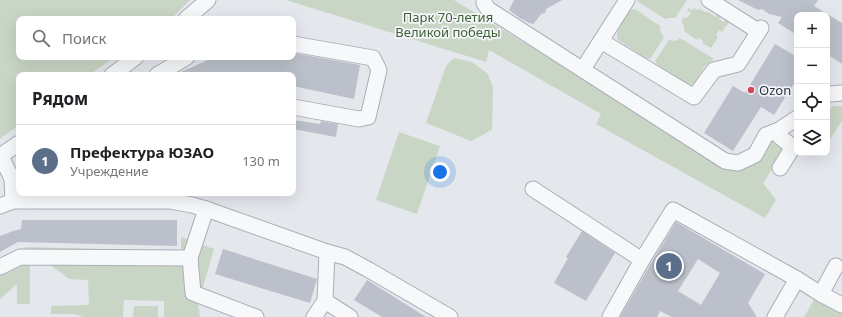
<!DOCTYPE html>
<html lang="ru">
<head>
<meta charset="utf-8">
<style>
  body { margin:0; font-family:"Noto Sans",sans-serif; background:#f6f6f6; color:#202124 }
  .controls { position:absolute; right:12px; top:12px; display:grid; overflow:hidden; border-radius:8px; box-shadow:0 4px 16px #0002 }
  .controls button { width:36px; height:36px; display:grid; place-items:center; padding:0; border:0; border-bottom:1px solid #e0e0e0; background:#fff; color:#202124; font:20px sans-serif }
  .you { position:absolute; left:440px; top:172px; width:14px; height:14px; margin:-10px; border:3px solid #fff; border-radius:50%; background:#1a73e8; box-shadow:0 0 0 6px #1a73e833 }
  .badge { display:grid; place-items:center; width:26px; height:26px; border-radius:50%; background:#d93025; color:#fff; font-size:13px; font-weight:700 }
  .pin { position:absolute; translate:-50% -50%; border:2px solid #fff; box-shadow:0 1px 4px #0006 }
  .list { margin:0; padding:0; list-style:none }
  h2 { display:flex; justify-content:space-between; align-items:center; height:52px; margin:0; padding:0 16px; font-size:17px }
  h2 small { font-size:13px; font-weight:400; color:#757577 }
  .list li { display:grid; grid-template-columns:26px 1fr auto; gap:12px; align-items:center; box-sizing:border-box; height:72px; padding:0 16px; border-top:1px solid #e0e0e0 }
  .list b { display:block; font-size:15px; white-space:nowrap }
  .list p { margin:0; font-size:13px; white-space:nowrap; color:#757577 }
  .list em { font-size:13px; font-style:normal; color:#757577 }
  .icon { flex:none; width:22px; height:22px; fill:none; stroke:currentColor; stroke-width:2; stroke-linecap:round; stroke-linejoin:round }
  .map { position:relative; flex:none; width:842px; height:317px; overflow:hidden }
  .search { position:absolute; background:#fff; box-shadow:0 4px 16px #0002; left:16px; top:16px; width:280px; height:44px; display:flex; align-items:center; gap:10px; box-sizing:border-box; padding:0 14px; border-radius:8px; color:#757577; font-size:15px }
  .panel { position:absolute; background:#fff; box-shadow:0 4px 16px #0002; left:16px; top:72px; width:280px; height:124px; border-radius:8px }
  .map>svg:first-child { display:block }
</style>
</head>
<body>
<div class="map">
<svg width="842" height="317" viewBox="0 0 842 317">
  <rect width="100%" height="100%" fill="#e4e7ec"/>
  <g fill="#c9d6c5">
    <polygon points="0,0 190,0 174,16 170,19 19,19 19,57 115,57 89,75 19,75 19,125 0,139"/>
    <polygon points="286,0 454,0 732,170 752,166 761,156 765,143 775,140 781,146 781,156 763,183 776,200 765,218 596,124 601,114 489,50 486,62"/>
    <polygon points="638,0 687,0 675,18 669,18 665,19 637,1"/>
    <polygon points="689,8 692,11 694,8 698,10 700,9 705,12 708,12 716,17 718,14 720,16 719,19 724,22 726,20 729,22 722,32 719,30 716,35 718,37 711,48 702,43 703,41 699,38 697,40 684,31 684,26 681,21 684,17 687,18 691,13 687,10"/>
    <path d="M635,9l25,17c0,5 1,8 4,11l-13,21 -4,1 -29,-19c-4,-9 7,-22 12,-30z"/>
    <polygon points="680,38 714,59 704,67 696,81 692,85 687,84 657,65 655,61 669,40 676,41"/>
    <polygon points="454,58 472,62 488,74 493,88 492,130 471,141 426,123 446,66"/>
    <polygon points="834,106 842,106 842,121 827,144 827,110"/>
    <polygon points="399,132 440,146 417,214 376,200"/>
    <polygon points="181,237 214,249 198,304 200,317 164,317 164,301 124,300 123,317 83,317 74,314 51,314 51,306 89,305 88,280 69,279 37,255 26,254 25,247 181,251"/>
    <polygon points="26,261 30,266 30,304 17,304 17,284 0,299 0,270"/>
    <polygon points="816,296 842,311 842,317 804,317"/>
    <polygon points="134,306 158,306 158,317 133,317"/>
  </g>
  <g fill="#bbc0ca" fill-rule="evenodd">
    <polygon points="514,0 562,0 546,9 545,13 541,14 535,22 533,24 529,23 522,19 521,19 509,10"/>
    <polygon points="738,0 818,0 814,6 842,23 842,64 827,54 827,15 797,15 797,35 778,23 782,17 769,14 762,9 758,10"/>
    <polygon points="775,44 797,57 797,79 774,115 761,107 733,151 704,133 733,86 745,93"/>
    <polygon points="293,53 360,65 354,99 293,86 293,75 273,75 265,73 242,75 174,75 215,57 293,57"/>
    <polygon points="293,120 320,124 321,121 338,124 336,137 293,129"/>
    <polygon points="22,220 177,220 177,246 18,242 0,252 0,236 13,231 21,229"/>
    <path d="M676,222l89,52 -17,29 9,14h-85l-12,-6 -3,6h-37l30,-52zM698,259l22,14 -19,32 -23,-14z"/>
    <polygon points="582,231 615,253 592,291 586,301 554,283 568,258 566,257"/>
    <polygon points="223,249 317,279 310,303 215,274"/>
    <polygon points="367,280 426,317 382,317 354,300"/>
  </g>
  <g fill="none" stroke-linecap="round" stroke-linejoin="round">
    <defs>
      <g id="minor">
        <polyline points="484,0 484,3 488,9 725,161 738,163 755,155 766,135 779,130 797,118"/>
        <polyline points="709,0 758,31"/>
        <polyline points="186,19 208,0"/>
        <polyline points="601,41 694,97 714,70 738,64 761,28"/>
        <polyline points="293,44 373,58 379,70 368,117 359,119 293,107"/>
        <polyline points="583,69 627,0"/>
        <polyline points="112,75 136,57"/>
        <polyline points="157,75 187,57"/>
        <polyline points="827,95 830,94 842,93"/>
        <polyline points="779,130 780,137 793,147 780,168"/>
        <polyline points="0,156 19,143"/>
        <polyline points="1,156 12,179 13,201"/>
        <polyline points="533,189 642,260"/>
        <polyline points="0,206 13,201 170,201 192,205 206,209 327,252 325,301 314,317"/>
        <polyline points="206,209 190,258 193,293 256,317"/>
        <polyline points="327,252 345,257 369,270 450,317"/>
        <polyline points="0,267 20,257 190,258"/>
        <polyline points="821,294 836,266"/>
        <polyline points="325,301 350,317"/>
        <polyline points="610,317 642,260 673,210 797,279 821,294 842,305"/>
        <polyline points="775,317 797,279"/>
      </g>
    </defs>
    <use href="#minor" stroke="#a9aeb7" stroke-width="17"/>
    <use href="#minor" stroke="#f7f8fa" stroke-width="15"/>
  </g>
  <circle fill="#d1495b" stroke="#f4f6f9" stroke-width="1.5" cx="751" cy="90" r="4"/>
  <g text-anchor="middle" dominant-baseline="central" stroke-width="3.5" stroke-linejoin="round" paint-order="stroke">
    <g font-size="13" fill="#3f6138" stroke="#f4f6f9">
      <text x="448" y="17">Парк 70-летия<tspan x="448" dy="15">Великой победы</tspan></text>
    </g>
    <g font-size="13" fill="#2b3445" stroke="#f4f6f9" text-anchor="start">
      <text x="759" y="90">Ozon</text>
    </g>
  </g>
</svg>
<div class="controls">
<button>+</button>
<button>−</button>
<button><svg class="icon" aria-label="locate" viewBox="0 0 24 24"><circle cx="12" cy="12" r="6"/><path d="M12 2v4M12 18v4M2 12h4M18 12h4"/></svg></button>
<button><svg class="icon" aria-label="layers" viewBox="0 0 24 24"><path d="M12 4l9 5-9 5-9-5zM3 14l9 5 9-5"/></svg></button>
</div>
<div class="you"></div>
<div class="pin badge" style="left:669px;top:266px;background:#5c6f8a">1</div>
<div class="search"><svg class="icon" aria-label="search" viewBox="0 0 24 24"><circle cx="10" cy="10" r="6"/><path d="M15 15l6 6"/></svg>Поиск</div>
<section class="panel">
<h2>Рядом<small></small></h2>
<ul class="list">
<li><span class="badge" style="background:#5c6f8a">1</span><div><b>Префектура ЮЗАО</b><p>Учреждение</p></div><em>130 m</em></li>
</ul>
</section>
</div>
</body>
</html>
